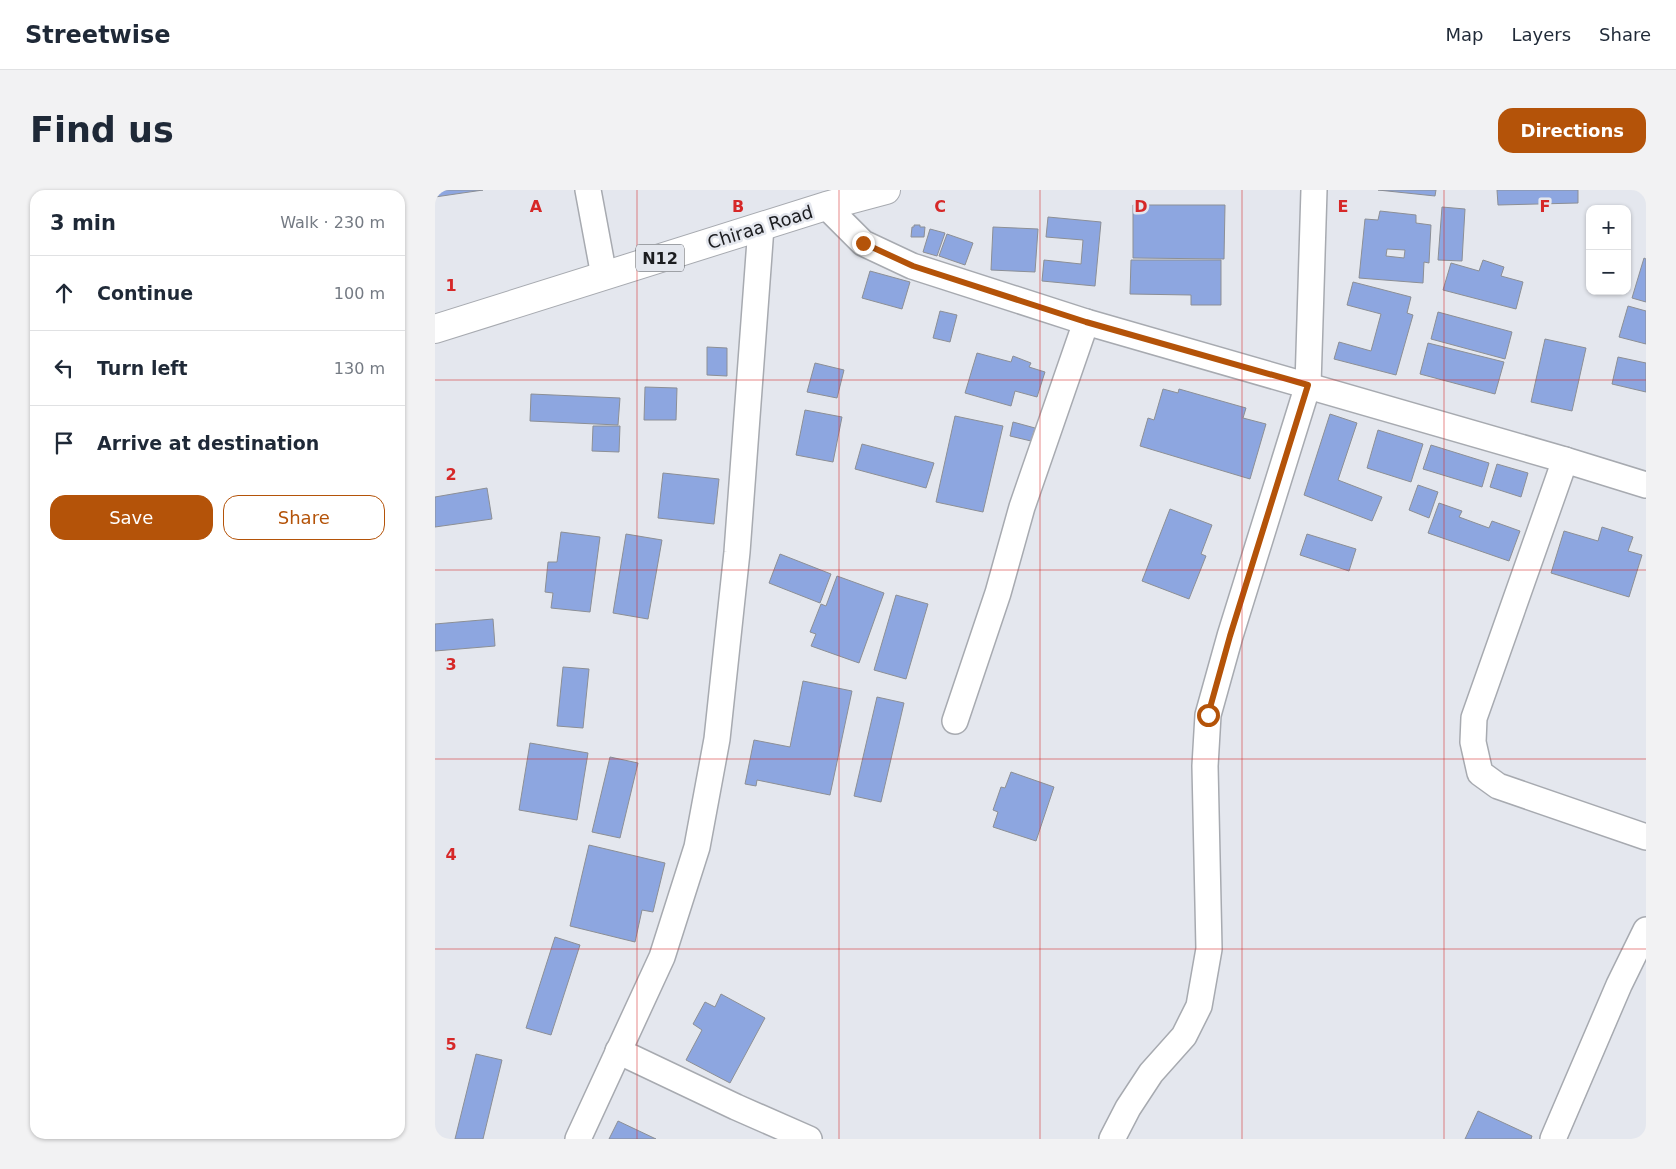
<!DOCTYPE html>
<html lang="en">
<head>
<meta charset="utf-8">
<style>
  body { margin:0; font-family:"DejaVu Sans",sans-serif; background:#f2f2f3; color:#1f2937 }
  .controls { position:absolute; right:15px; top:15px; display:grid; overflow:hidden; border-radius:10px; box-shadow:0 1px 4px #0004 }
  .controls button { width:45px; height:45px; display:grid; place-items:center; padding:0; border:0; border-bottom:1px solid #e0e1e3; background:#fff; color:#1f2937; font:25px sans-serif }
  .stop { position:absolute; width:15px; height:15px; margin:-11px; border:4px solid #b45309; border-radius:50%; background:#fff }
  .stop.end { background:#b45309; border-color:#fff; box-shadow:0 1px 5px #0008 }
  .list { margin:0; padding:0; list-style:none }
  h2 { display:flex; justify-content:space-between; align-items:center; height:65px; margin:0; padding:0 20px; font-size:21px }
  h2 small { font-size:16px; font-weight:400; color:#747a83 }
  .list li { display:grid; grid-template-columns:32px 1fr auto; gap:15px; align-items:center; box-sizing:border-box; height:75px; padding:0 20px; border-top:1px solid #e0e1e3 }
  .list b { display:block; font-size:19px; white-space:nowrap }
  .list em { font-size:16px; font-style:normal; color:#747a83 }
  .actions { display:flex; gap:10px; padding:15px 20px }
  .actions a { flex:1; padding:11px 0; border:1px solid #b45309; border-radius:15px; text-align:center; font-size:18px; color:#b45309 }
  .actions .main { background:#b45309; color:#fff }
  .icon { flex:none; width:28px; height:28px; fill:none; stroke:currentColor; stroke-width:2; stroke-linecap:round; stroke-linejoin:round }
  .map { position:relative; flex:none; width:1211px; height:949px; overflow:hidden; border-radius:15px }
  header { display:flex; align-items:center; gap:30px; box-sizing:border-box; height:70px; padding:0 25px; background:#fff; border-bottom:1px solid #e0e1e3 }
  header strong { font-size:24px }
  nav { display:flex; gap:28px; margin-inline-start:auto; font-size:18px }
  .intro { display:flex; align-items:center; justify-content:space-between; box-sizing:border-box; height:120px; padding:0 30px }
  h1 { margin:0; font-size:35px }
  .button { padding:12px 22px; border-radius:15px; background:#b45309; color:#fff; font-size:18px; font-weight:700 }
  main { display:flex; gap:30px; padding:0 30px }
  aside { flex:1; background:#fff; border-radius:15px; box-shadow:0 1px 4px #0004 }
  .map>svg:first-child { display:block }
</style>
</head>
<body>
<header>
<strong>Streetwise</strong>
<nav><a>Map</a><a>Layers</a><a>Share</a></nav>
</header>
<div class="intro"><h1>Find us</h1><a class="button">Directions</a></div>
<main>
<aside>
<h2>3 min<small>Walk · 230 m</small></h2>
<ul class="list">
<li><svg class="icon" aria-label="ahead" viewBox="0 0 24 24"><path d="M12 20V5M6 11l6-6 6 6"/></svg><div><b>Continue</b></div><em>100 m</em></li>
<li><svg class="icon" aria-label="left" viewBox="0 0 24 24"><path d="M17 20v-9H6M10 6l-5 5 5 5"/></svg><div><b>Turn left</b></div><em>130 m</em></li>
<li><svg class="icon" aria-label="arrive" viewBox="0 0 24 24"><path d="M6 21V4h12l-3 4 3 4H6"/></svg><div><b>Arrive at destination</b></div></li>
</ul>
<div class="actions"><a class="main">Save</a><a>Share</a></div>
</aside>
<div class="map">
<svg width="1211" height="949" viewBox="0 0 1211 949">
  <rect width="100%" height="100%" fill="#e4e7ee"/>
  <g fill="#8da6e0" stroke="#8c8f95" fill-rule="evenodd">
    <polygon points="0,0 48,0 0,7"/>
    <polygon points="943,0 1001,0 1000,6"/>
    <polygon points="1062,0 1143,0 1143,13 1063,15"/>
    <polygon points="698,15 790,15 789,69 698,68"/>
    <polygon points="1007,17 1030,19 1027,71 1003,70"/>
    <path d="M945,21l36,4v8l15,2 -2,38 -5,-1 -1,21 -64,-5 6,-59 13,1zM952,59l18,1 -1,8 -18,-2z"/>
    <polygon points="613,27 666,32 660,96 607,91 609,70 646,74 648,50 611,47"/>
    <polygon points="479,35 485,35 485,37 490,37 489,47 476,47 477,37 479,37"/>
    <polygon points="558,37 603,39 600,82 556,80"/>
    <polygon points="495,39 510,43 502,66 488,62"/>
    <polygon points="512,44 538,53 530,75 504,66"/>
    <polygon points="1209,68 1211,69 1211,112 1197,108"/>
    <polygon points="696,70 786,70 786,115 756,115 756,105 695,104"/>
    <polygon points="1048,70 1069,77 1066,86 1088,92 1081,119 1008,100 1016,73 1044,81"/>
    <polygon points="435,81 475,92 467,119 427,108"/>
    <polygon points="918,92 976,107 972,123 978,125 961,185 899,169 904,152 936,161 946,124 912,115"/>
    <polygon points="1193,116 1211,121 1211,154 1184,147"/>
    <polygon points="505,121 522,125 515,152 498,148"/>
    <polygon points="1003,122 1077,142 1070,169 996,149"/>
    <polygon points="1110,149 1151,158 1137,221 1096,212"/>
    <polygon points="993,153 1069,172 1060,204 985,184"/>
    <polygon points="272,157 292,158 292,186 272,185"/>
    <polygon points="542,163 576,172 578,166 596,173 594,177 610,182 602,207 580,201 576,216 530,203"/>
    <polygon points="1183,167 1211,173 1211,202 1177,194"/>
    <polygon points="380,173 409,180 402,208 372,202"/>
    <polygon points="210,197 242,198 241,230 209,230"/>
    <polygon points="728,199 743,203 744,199 811,218 808,228 831,234 815,289 705,256 713,228 719,230"/>
    <polygon points="96,204 185,208 183,235 95,231"/>
    <polygon points="370,220 407,227 398,272 361,265"/>
    <polygon points="895,224 922,233 903,290 947,307 937,331 869,305"/>
    <polygon points="520,226 568,236 548,322 501,312"/>
    <polygon points="578,232 600,238 596,251 575,246"/>
    <polygon points="158,236 185,236 184,262 157,261"/>
    <polygon points="943,240 988,254 976,292 932,278"/>
    <polygon points="427,254 499,273 491,298 420,279"/>
    <polygon points="996,255 1054,273 1047,297 988,279"/>
    <polygon points="1062,274 1093,283 1086,307 1055,297"/>
    <polygon points="228,283 284,289 279,334 223,328"/>
    <polygon points="983,295 1003,302 994,328 974,320"/>
    <polygon points="52,298 57,329 0,337 0,307"/>
    <polygon points="1004,313 1027,321 1024,327 1054,338 1057,331 1085,341 1074,371 993,343"/>
    <polygon points="735,319 777,335 766,364 771,366 754,409 707,391"/>
    <polygon points="1167,337 1198,347 1193,361 1207,365 1194,407 1116,383 1129,341 1163,351"/>
    <polygon points="126,342 165,347 155,422 116,418 118,403 110,402 113,372 122,372"/>
    <polygon points="191,344 227,350 213,429 178,423"/>
    <polygon points="872,344 921,359 914,381 865,365"/>
    <polygon points="345,364 396,384 385,413 334,393"/>
    <polygon points="402,386 449,403 424,473 376,456 381,444 375,442 386,414 391,416"/>
    <polygon points="461,405 493,414 471,489 439,480"/>
    <polygon points="58,429 60,456 0,461 0,434"/>
    <polygon points="128,477 154,479 148,538 122,536"/>
    <polygon points="368,491 417,501 395,605 322,590 321,596 310,594 319,550 355,557"/>
    <polygon points="442,507 469,513 446,612 419,606"/>
    <polygon points="95,553 153,563 142,630 84,620"/>
    <polygon points="175,567 203,573 185,648 157,642"/>
    <polygon points="576,582 619,597 601,651 558,637 563,622 558,620 566,597 570,598"/>
    <polygon points="154,655 230,673 218,722 207,720 200,752 135,736"/>
    <polygon points="120,747 145,755 116,845 91,838"/>
    <polygon points="286,804 330,828 295,893 251,870 267,840 258,834 270,812 280,817"/>
    <polygon points="41,864 67,870 48,949 20,949"/>
    <polygon points="1043,921 1097,946 1096,949 1030,949"/>
    <polygon points="183,931 221,949 174,949"/>
  </g>
  <g fill="none" stroke-linecap="round" stroke-linejoin="round">
    <defs>
      <g id="street">
        <polyline points="153,0 169,86"/>
        <polyline points="391,16 428,53 477,76 651,132 1130,270 1211,295"/>
        <polyline points="1130,270 1039,528 1038,552 1045,583 1063,596 1211,647"/>
        <polyline points="520,531 563,403 587,317 651,132"/>
        <polyline points="183,861 301,917 374,949"/>
        <polyline points="143,949 227,767 262,657 282,549 302,362 326,37"/>
        <polyline points="677,949 693,918 716,883 749,846 764,816 774,759 770,576 773,525 795,446 873,195 879,0"/>
        <polyline points="1118,949 1184,795 1211,740"/>
      </g>
      <polyline id="highway" points="0,139 391,16 451,0"/>
    </defs>
    <use href="#street" stroke="#a7aab0" stroke-width="28"/>
    <use href="#highway" stroke="#a7aab0" stroke-width="30"/>
    <use href="#street" stroke="#fff" stroke-width="25"/>
    <use href="#highway" stroke="#fff" stroke-width="28"/>
  </g>
  <g fill="none" stroke-linecap="round" stroke-linejoin="round">
    <polyline stroke="#b45309" stroke-width="6" points="428,53 478,76 651,132 873,195 795,446 773,525"/>
  </g>
  <path fill="none" stroke="#d62828" stroke-width="1" stroke-opacity="0.55" d="M202,0v949M404,0v949M605,0v949M807,0v949M1009,0v949M0,190h1211M0,380h1211M0,569h1211M0,759h1211"/>
  <g text-anchor="middle" dominant-baseline="central" stroke-width="5" stroke-linejoin="round" paint-order="stroke">
    <rect fill="#e4e7ee" stroke="#585a5e" stroke-width="1" x="201" y="54.5" width="48" height="27" rx="4"/>
    <g font-size="16" font-weight="bold" fill="#1c1d20">
      <text x="225" y="68">N12</text>
    </g>
    <g font-size="18" fill="#1c1d20" stroke="#e4e7ee">
      <text transform="translate(325 37) rotate(-17)">Chiraa Road</text>
    </g>
  </g>
  <g font-size="16" text-anchor="middle" font-weight="bold" fill="#d62828" stroke="#e4e7ee" stroke-width="5" stroke-linejoin="round" paint-order="stroke">
    <text x="101" y="22">A</text>
    <text x="303" y="22">B</text>
    <text x="505" y="22">C</text>
    <text x="706" y="22">D</text>
    <text x="908" y="22">E</text>
    <text x="1110" y="22">F</text>
    <text x="16" y="101">1</text>
    <text x="16" y="290">2</text>
    <text x="16" y="480">3</text>
    <text x="16" y="670">4</text>
    <text x="16" y="860">5</text>
  </g>
</svg>
<div class="controls">
<button>+</button>
<button>−</button>
</div>
<div class="stop" style="left:773px;top:525px"></div>
<div class="stop end" style="left:428px;top:53px"></div>
</div>
</main>
</body>
</html>
